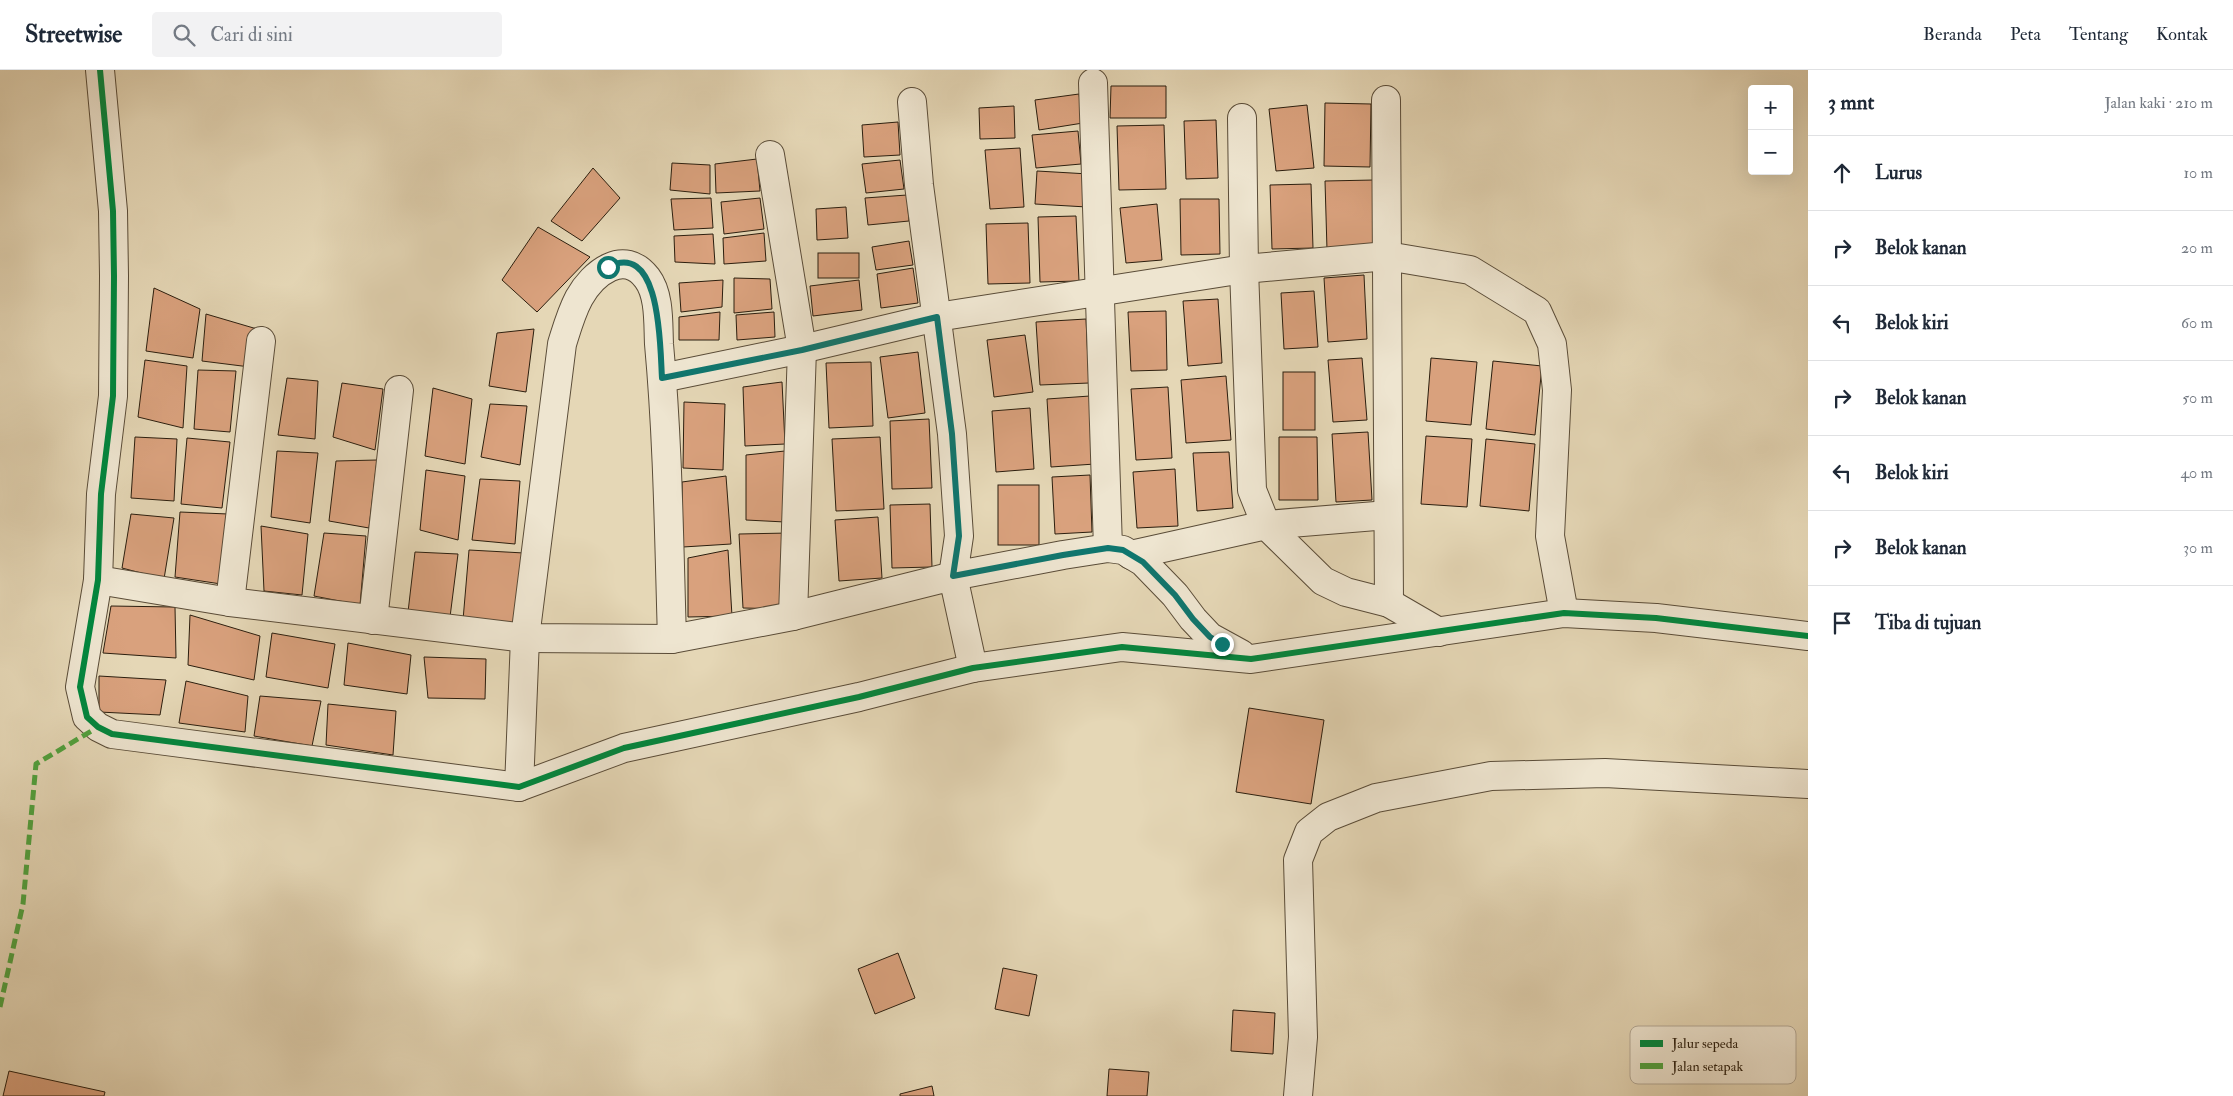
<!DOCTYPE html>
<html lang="id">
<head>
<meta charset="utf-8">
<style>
  body { margin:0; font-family:"IM FELL Double Pica",serif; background:#f2f2f3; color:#1f2937 }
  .controls { position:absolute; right:15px; top:15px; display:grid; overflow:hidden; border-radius:5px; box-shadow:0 5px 20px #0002 }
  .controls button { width:45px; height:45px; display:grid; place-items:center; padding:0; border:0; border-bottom:1px solid #e0e1e3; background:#fff; color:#1f2937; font:25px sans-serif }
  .stop { position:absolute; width:15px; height:15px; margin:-11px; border:4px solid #0f766e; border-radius:50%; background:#fff }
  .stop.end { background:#0f766e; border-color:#fff; box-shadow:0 1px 5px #0008 }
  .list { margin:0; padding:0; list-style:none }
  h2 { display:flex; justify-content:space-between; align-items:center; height:65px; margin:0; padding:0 20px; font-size:21px }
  h2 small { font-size:16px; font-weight:400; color:#747a83 }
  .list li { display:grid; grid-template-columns:32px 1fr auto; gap:15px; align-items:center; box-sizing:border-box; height:75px; padding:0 20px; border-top:1px solid #e0e1e3 }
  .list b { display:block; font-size:19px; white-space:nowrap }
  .list em { font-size:16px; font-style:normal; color:#747a83 }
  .icon { flex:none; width:28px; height:28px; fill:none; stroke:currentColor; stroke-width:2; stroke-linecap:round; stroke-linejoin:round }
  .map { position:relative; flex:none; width:1808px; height:1026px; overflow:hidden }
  header { display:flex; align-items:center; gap:30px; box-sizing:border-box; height:70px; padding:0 25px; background:#fff; border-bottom:1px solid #e0e1e3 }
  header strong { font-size:24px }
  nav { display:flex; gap:28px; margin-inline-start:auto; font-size:18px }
  .search { width:350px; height:45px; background:#f2f2f3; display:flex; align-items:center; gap:12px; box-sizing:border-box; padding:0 18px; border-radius:5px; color:#747a83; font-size:19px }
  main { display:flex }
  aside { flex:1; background:#fff }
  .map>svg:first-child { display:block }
</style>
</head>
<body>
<header>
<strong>Streetwise</strong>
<div class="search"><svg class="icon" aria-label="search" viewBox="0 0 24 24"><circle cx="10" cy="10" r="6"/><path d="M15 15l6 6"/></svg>Cari di sini</div>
<nav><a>Beranda</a><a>Peta</a><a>Tentang</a><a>Kontak</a></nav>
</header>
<main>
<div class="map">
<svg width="1808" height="1026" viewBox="0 0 1808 1026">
  <rect width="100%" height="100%" fill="#e5d7b6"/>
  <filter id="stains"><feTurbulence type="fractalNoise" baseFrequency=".004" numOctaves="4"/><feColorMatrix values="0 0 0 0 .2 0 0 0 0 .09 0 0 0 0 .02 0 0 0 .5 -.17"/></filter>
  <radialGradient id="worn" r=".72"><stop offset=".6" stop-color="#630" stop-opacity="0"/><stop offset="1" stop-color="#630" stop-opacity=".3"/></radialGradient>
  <g fill="#d9a17d" stroke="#2b1e0e">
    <polygon points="1111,16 1166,16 1166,48 1110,48"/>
    <polygon points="1079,24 1083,53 1039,60 1035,30"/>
    <polygon points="1325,33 1371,34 1370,97 1324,96"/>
    <polygon points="1307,35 1314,98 1276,101 1269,39"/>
    <polygon points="1014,36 1015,68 980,69 979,38"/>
    <polygon points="1216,50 1218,108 1186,109 1184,51"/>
    <polygon points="898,52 900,85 864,87 862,55"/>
    <polygon points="1164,55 1166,119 1119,120 1117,56"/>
    <polygon points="1078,61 1081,94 1036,98 1032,65"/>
    <polygon points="1020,78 1024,137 990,139 985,80"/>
    <polygon points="757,89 760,121 716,123 715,94"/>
    <polygon points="900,90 904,119 866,123 862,94"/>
    <polygon points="672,93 710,95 710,124 670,120"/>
    <polygon points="593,98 620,128 582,171 551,151"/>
    <polygon points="1037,101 1089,104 1087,137 1035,134"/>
    <polygon points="1374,110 1375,178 1327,180 1325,111"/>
    <polygon points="1311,114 1313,178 1272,179 1270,115"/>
    <polygon points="907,125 909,151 868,155 865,128"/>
    <polygon points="711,128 713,158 674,160 671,129"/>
    <polygon points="760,128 764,159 724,164 721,132"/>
    <polygon points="1180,129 1219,129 1220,184 1181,185"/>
    <polygon points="1157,134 1162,190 1126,193 1120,138"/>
    <polygon points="846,137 848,168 817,170 816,139"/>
    <polygon points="1076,146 1079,211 1040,212 1038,147"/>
    <polygon points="1028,153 1030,213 988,214 986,154"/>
    <polygon points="538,157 590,187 537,242 502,210"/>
    <polygon points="764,163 766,191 724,194 723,168"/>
    <polygon points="713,164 715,194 675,192 674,166"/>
    <polygon points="909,171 913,195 876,200 872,177"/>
    <rect x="818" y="183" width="41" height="25"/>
    <polygon points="913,198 918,233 881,238 877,204"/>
    <polygon points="1364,205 1367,269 1328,272 1324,208"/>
    <polygon points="734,208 770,209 772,239 734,243"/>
    <polygon points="723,210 722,237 681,242 679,213"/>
    <polygon points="859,210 862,240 813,246 810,216"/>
    <polygon points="154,218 200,239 193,288 146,281"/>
    <polygon points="1314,221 1318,277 1284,279 1281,223"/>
    <polygon points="1218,229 1222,293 1188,296 1183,231"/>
    <polygon points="1166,241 1167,300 1131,301 1128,242"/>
    <polygon points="720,242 719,270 679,270 679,247"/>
    <polygon points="774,242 775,267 737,270 736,245"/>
    <polygon points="206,244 257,259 250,297 202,291"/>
    <polygon points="1086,249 1089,313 1040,315 1036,252"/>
    <polygon points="534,259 526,322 489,316 497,263"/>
    <polygon points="1025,265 1033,322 994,327 987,270"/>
    <polygon points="918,282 925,343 888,348 880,287"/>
    <polygon points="1362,288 1367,350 1333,352 1328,290"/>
    <polygon points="1431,288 1477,292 1471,355 1426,351"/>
    <polygon points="145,290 187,296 183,358 138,347"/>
    <polygon points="1493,291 1542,296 1535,365 1486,359"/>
    <polygon points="871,292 873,356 829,358 826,293"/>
    <polygon points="198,300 236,301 230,362 194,359"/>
    <rect x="1283" y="302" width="32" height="58"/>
    <polygon points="1226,306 1231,370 1186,373 1181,310"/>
    <polygon points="287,308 318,311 315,369 278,365"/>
    <polygon points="782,312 785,374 745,376 743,317"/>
    <polygon points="342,313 383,319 375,380 333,367"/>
    <polygon points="1168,317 1172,388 1136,390 1131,319"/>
    <polygon points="433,318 472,329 465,394 425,386"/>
    <polygon points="1090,326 1095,394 1051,397 1047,329"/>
    <polygon points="684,332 725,334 723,400 683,398"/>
    <polygon points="490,334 527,336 520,395 481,387"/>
    <polygon points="1030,338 1034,399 996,402 992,341"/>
    <polygon points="929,349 932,418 892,419 890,351"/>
    <polygon points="1368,362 1372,430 1336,432 1332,364"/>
    <polygon points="1426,366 1472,369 1467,437 1421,434"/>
    <polygon points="135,367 177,369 174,431 131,428"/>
    <polygon points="880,367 884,439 836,441 832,369"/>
    <polygon points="1279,367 1317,367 1318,430 1279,430"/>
    <polygon points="187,368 230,372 222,438 181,434"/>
    <polygon points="1486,369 1535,374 1529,441 1480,436"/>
    <polygon points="277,381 318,383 310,453 271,447"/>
    <polygon points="785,381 785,452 746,450 746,385"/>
    <polygon points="1229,382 1233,438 1197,441 1193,383"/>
    <polygon points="377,390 369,458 329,451 336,391"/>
    <polygon points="1175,399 1178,456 1137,458 1133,402"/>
    <polygon points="426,400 465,406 458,470 420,460"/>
    <polygon points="1090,405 1092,462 1055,464 1052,407"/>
    <polygon points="726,406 731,474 683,477 682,412"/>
    <polygon points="480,409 520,411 515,474 472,470"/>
    <rect x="998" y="415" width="41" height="60"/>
    <polygon points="930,434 932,497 892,498 890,435"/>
    <polygon points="180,442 228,444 221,514 175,507"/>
    <polygon points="131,444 174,448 164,509 122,498"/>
    <polygon points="878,447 882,508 839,511 835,450"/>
    <polygon points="261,456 308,464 302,525 264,521"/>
    <polygon points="324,463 366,466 360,535 314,526"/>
    <polygon points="789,463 789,539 743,538 739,464"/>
    <polygon points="469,480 524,483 514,556 463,550"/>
    <polygon points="728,480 732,546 688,547 688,488"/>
    <polygon points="415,482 458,484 450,547 408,542"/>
    <polygon points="111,536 175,537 176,588 103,583"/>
    <polygon points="190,545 260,566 254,610 188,595"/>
    <polygon points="272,563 335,574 328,618 266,607"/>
    <polygon points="348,573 411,585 407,624 344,615"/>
    <polygon points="424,587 486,589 485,629 428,628"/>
    <polygon points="99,606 166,610 160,645 99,642"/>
    <polygon points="186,611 248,626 245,662 179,653"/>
    <polygon points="260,626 321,631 312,676 254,666"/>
    <polygon points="328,634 396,641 393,685 326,675"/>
    <polygon points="1249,638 1324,650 1311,734 1236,722"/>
    <polygon points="898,883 915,928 875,944 858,899"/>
    <polygon points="1003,898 1037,905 1029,946 995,939"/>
    <polygon points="1233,940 1275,943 1273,984 1231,981"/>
    <polygon points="1109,999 1149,1002 1147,1026 1107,1026"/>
    <polygon points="9,1001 105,1022 104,1026 3,1026"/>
    <polygon points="932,1016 934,1026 900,1026 900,1024"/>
  </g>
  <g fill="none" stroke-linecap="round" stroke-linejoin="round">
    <defs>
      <g id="minor">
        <polyline points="100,0 113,141 114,206 113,326 101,424 98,510 80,617 87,647 98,657 112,664 519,717 624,678 859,627 973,598 1122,577 1251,589 1564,543 1656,548 1808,566"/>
        <polyline points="1093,13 1108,478"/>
        <polyline points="1386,30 1389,533"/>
        <polyline points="912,32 919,115 952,364 959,466 953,506 1063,485 1108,478 1123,480 1143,492 1175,525 1193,549 1210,567 1241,584"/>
        <polyline points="1242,48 1244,199 1252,420 1266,455 1323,511 1346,522 1389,533 1439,562"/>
        <polyline points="770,85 802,279 793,546"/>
        <polyline points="662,308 802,279 937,247 1244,199 1387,186 1470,200 1537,241 1552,274 1557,320 1550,466 1564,543"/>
        <polyline points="1131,485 1266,455 1388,445"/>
        <polyline points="98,510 230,532 525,568 672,569 793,546 953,506 973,598"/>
        <polyline points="230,532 261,271"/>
        <polyline points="373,550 399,320"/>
        <path d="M519,717l6,-149 37,-294c5,-16 9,-31 17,-46 14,-25 45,-50 68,-20 13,17 11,46 12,66 9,98 10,197 13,295"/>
        <polyline points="1298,1026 1303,967 1298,790 1309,762 1328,747 1376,728 1491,706 1605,703 1808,714"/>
      </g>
    </defs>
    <use href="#minor" stroke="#5a4c38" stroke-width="30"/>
    <use href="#minor" stroke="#eee5d0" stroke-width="28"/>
    <polyline stroke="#51a23e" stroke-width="5" stroke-dasharray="10 5" stroke-linecap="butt" points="0,937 23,834 36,694 98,657"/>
    <defs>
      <polyline id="cycleway" points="100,0 113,141 114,206 113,326 101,424 98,510 80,617 87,647 98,657 112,664 519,717 624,678 859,627 973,598 1122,577 1251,589 1564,543 1656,548 1808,566"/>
    </defs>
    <use href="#cycleway" stroke="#eee5d0" stroke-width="9"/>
    <use href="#cycleway" stroke="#00873e" stroke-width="6"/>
  </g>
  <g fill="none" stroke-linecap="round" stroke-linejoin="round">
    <path stroke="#0f766e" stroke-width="6" d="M608,197c54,-28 52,83 54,111l140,-28 135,-33 15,117 7,102 -6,40 110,-21 45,-7 15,2 20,12 32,33 18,24 17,18 12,7"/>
  </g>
  <rect x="1630" y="956" width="166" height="58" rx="8" fill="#eee5d0" stroke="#b4a996" stroke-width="1"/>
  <rect x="1640" y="970" width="23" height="7" fill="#00873e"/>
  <rect x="1640" y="993" width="23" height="6" fill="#51a23e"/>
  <g font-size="14" fill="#2b1e0e">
    <text x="1672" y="978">Jalur sepeda</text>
    <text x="1672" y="1001">Jalan setapak</text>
  </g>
  <rect width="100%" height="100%" filter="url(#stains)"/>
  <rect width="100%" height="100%" fill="url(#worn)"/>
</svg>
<div class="controls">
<button>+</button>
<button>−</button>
</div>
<div class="stop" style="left:608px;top:197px"></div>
<div class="stop end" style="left:1222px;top:574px"></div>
</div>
<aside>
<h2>3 mnt<small>Jalan kaki · 210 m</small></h2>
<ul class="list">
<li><svg class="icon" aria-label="ahead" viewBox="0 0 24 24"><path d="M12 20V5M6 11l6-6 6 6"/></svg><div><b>Lurus</b></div><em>10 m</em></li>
<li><svg class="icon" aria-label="right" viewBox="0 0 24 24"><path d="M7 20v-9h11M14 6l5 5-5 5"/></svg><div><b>Belok kanan</b></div><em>20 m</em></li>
<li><svg class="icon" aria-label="left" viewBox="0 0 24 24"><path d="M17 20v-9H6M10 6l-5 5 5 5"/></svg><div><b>Belok kiri</b></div><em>60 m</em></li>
<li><svg class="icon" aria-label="right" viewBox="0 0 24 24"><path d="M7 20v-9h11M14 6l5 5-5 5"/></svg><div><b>Belok kanan</b></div><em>50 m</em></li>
<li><svg class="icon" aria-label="left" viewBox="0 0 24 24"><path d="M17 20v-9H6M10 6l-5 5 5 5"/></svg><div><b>Belok kiri</b></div><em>40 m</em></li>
<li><svg class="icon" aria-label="right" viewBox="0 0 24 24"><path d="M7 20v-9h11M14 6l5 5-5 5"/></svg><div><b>Belok kanan</b></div><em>30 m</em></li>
<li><svg class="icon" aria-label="arrive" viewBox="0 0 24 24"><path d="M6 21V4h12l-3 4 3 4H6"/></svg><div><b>Tiba di tujuan</b></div></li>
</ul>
</aside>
</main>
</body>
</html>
